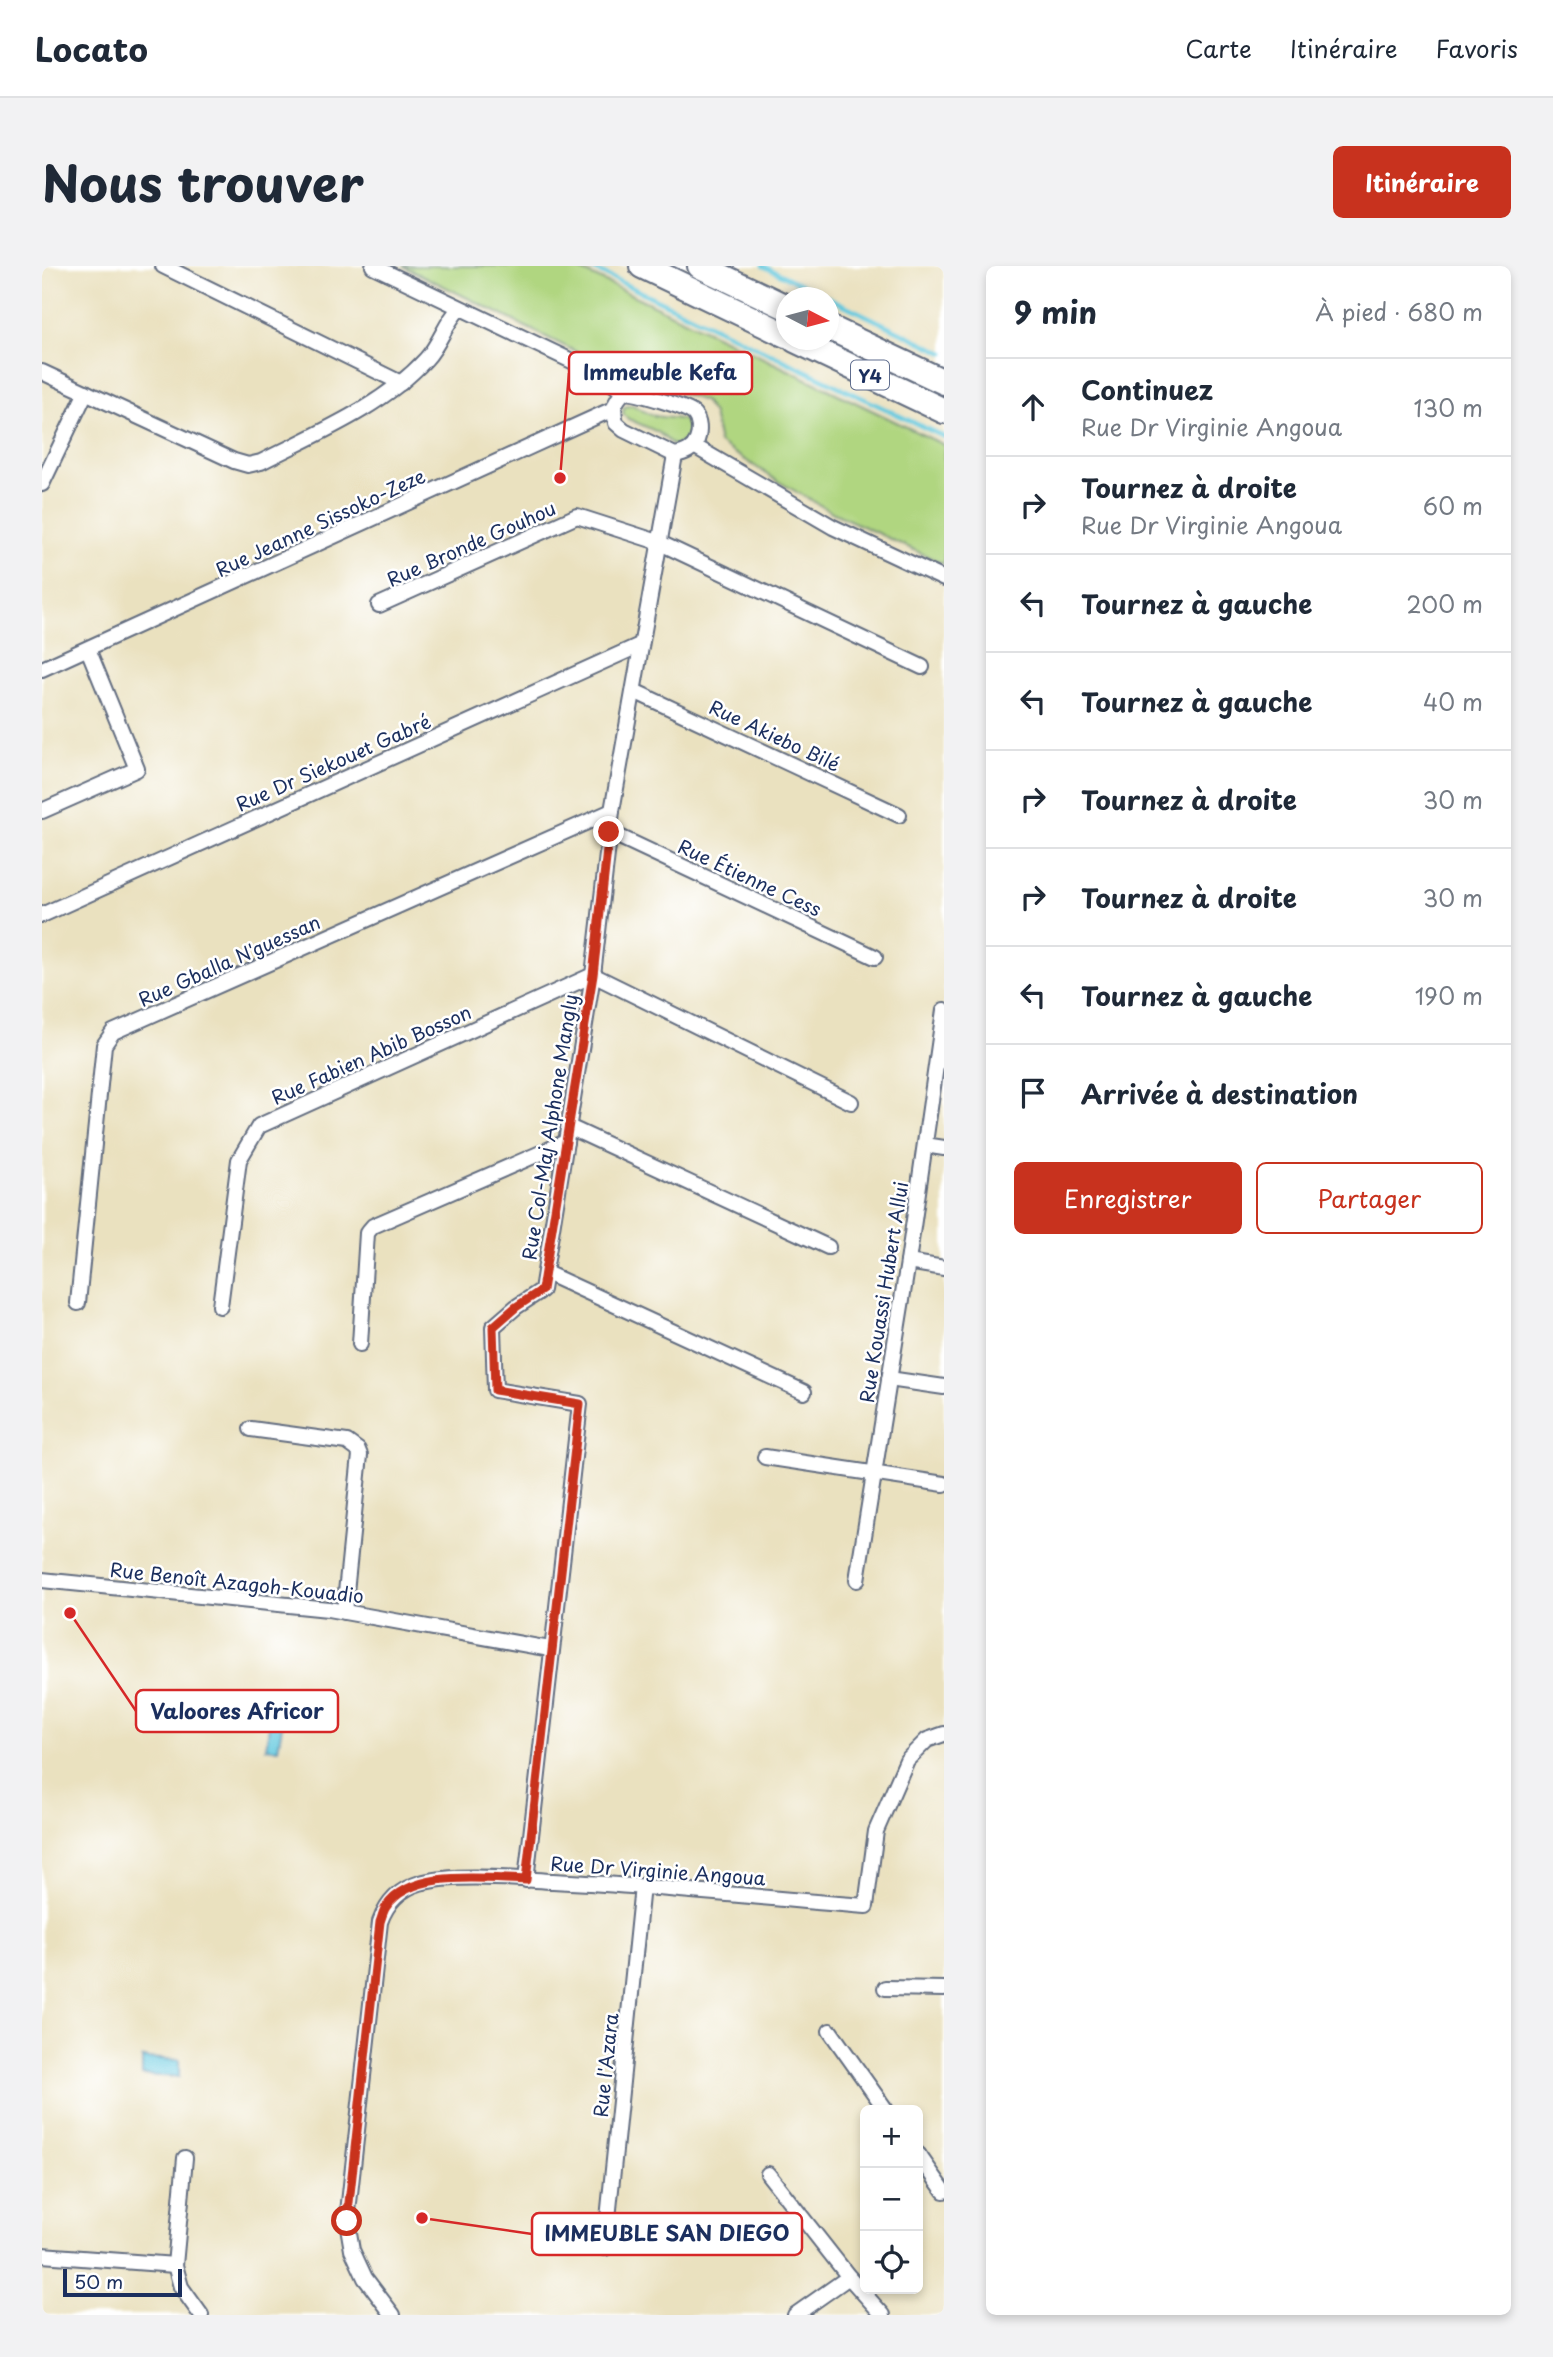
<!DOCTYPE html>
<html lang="fr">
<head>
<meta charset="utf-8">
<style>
  body { margin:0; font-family:"Playpen Sans",sans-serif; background:#f2f2f3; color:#1f2937 }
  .controls { position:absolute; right:21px; bottom:21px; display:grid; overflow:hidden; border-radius:10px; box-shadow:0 4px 10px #0003 }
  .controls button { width:63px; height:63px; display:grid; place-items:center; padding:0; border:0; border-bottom:2px solid #e0e1e3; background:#fff; color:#1f2937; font:35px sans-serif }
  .compass { position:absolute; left:734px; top:21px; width:63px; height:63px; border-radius:50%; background:#fff; box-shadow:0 4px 10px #0003; rotate:96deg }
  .scale { position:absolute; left:21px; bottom:18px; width:119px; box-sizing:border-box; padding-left:7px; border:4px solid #1b2f5e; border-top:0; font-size:19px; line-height:24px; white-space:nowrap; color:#1b2f5e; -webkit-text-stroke:5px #fff; paint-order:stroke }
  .stop { position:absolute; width:21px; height:21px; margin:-16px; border:5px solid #c8321e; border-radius:50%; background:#fff }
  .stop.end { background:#c8321e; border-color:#fff; box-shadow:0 2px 7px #0008 }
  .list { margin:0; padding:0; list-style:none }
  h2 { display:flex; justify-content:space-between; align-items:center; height:91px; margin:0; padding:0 28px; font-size:30px }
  h2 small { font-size:23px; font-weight:400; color:#747a83 }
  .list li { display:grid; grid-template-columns:46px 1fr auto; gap:21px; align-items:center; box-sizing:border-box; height:98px; padding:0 28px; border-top:2px solid #e0e1e3 }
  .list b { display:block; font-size:26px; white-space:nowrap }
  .list p { margin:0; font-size:23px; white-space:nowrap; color:#747a83 }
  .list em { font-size:23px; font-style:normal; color:#747a83 }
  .actions { display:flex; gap:14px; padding:21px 28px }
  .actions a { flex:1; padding:16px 0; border:2px solid #c8321e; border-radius:10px; text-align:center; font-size:24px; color:#c8321e }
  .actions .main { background:#c8321e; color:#fff }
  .icon { flex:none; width:38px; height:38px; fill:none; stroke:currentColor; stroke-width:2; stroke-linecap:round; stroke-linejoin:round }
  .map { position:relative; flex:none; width:902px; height:2049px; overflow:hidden; border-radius:10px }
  header { display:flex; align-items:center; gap:42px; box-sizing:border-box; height:98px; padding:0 35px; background:#fff; border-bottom:2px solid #e0e1e3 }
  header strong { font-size:33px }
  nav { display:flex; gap:38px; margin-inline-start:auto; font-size:24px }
  .intro { display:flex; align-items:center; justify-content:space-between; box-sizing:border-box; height:168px; padding:0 42px }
  h1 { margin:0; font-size:49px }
  .button { padding:18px 32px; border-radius:10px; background:#c8321e; color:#fff; font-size:24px; font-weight:700 }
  main { display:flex; gap:42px; padding:0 42px }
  aside { flex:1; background:#fff; border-radius:10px; box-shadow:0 4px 10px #0003 }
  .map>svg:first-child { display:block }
</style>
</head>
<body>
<header>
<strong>Locato</strong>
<nav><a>Carte</a><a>Itinéraire</a><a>Favoris</a></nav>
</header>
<div class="intro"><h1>Nous trouver</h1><a class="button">Itinéraire</a></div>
<main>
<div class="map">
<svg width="902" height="2049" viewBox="0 0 902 2049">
  <rect width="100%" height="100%" fill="#fff"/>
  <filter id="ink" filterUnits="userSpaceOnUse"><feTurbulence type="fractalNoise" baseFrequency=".0143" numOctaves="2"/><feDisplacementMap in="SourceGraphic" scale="14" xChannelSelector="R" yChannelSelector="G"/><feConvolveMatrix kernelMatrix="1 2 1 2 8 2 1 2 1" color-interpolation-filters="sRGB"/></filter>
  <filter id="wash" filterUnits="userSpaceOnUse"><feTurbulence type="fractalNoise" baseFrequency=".00686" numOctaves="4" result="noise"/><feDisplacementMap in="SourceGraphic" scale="28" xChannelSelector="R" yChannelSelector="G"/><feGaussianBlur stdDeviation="1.57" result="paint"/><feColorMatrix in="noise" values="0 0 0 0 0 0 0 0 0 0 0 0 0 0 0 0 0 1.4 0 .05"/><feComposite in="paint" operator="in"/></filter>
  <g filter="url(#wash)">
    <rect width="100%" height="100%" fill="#eae1bf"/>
    <g fill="#b0d680" stroke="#66826f" stroke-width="2">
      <polygon points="361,0 530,0 902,179 902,298 792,247 739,217 677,177 671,148 662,135 577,107"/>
      <path d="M591,139c24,16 26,10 51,15l5,10 -3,10 -12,6 -16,-14 -30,-13 -5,-5 1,-7z"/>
    </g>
    <g fill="#61c8de" stroke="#3e7c9e" stroke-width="2">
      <polygon points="228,1453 241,1454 236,1483 224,1482"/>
      <polygon points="100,1792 137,1794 137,1811 100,1809"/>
    </g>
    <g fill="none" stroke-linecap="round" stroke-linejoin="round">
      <g stroke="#61c8de" stroke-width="4.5">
        <polyline points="545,0 902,171"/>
        <polyline points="721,0 902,87"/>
      </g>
    </g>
  </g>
  <g filter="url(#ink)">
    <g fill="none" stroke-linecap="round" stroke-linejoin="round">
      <defs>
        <g id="street">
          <polyline points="121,0 359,117"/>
          <polyline points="331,0 557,108 582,126"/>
          <path d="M0,106l192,89 14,4 13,-3c57,-29 121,-55 165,-103 14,-15 19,-36 33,-50"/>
          <path d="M582,126c11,0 63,15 70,22 6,7 6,18 3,26 -4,10 -12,13 -22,15l-51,-25 -8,-7c-3,-14 -3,-20 8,-31z"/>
          <polyline points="652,180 791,261 902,313"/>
          <polyline points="0,218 44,126"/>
          <polyline points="337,339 535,250 616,276 880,401"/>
          <polyline points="0,403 571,143"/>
          <polyline points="592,425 857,549"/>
          <polyline points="0,545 95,503 46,383"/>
          <polyline points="567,566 833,691"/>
          <polyline points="0,649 598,379"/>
          <polyline points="527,861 786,981"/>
          <polyline points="883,879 902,882"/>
          <polyline points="866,996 902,1002"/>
          <polyline points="504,1007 762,1126"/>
          <polyline points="36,1037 62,779 71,766 570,545"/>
          <polyline points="178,1040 197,894 217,860 551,709 809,836"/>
          <polyline points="318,1078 325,967 331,960 524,876"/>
          <polyline points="847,1113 902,1121"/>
          <polyline points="209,1163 305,1176 316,1184 318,1189 302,1346"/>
          <polyline points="723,1191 902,1218"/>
          <polyline points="0,1314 286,1343 508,1383"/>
          <polyline points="815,1314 866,996 902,744"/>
          <polyline points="484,1614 538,1138 453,1124 451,1061 474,1041 500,1024 551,709 570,545 633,189"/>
          <polyline points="843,1722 902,1723"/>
          <polyline points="788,1765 844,1844"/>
          <polyline points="876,1888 902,1925"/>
          <polyline points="143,1892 133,1999 139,2021 159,2049"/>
          <polyline points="726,1908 807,2011 841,2049"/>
          <polyline points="563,1982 600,1620"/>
          <polyline points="0,1989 133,1999"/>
          <path d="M351,2049l-28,-37 -13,-28 -5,-29 33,-299c7,-20 20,-33 40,-39 35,-10 96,-4 133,-2 104,5 208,17 313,25l10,-75 31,-71 20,-20 17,-6"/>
          <polyline points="753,2049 807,2011"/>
        </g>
        <g id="highway">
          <polyline points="600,0 744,69"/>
          <polyline points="658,0 744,41"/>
          <polyline points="786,61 902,116"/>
          <polyline points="753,74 902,145"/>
        </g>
      </defs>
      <use href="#street" stroke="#636d80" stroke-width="18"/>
      <use href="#highway" stroke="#636d80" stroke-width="28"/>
      <use href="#street" stroke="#fff" stroke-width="14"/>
      <use href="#highway" stroke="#fff" stroke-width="24"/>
    </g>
  </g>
  <g fill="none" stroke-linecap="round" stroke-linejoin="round" filter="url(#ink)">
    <path stroke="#c8321e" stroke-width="9" d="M305,1955l33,-299c2,-5 3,-11 6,-15 26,-39 99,-28 140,-27l54,-476 -85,-14 -2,-63 23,-20 26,-17 51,-315 16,-143"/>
  </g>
  <g text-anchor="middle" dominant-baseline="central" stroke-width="5" stroke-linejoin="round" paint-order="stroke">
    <rect fill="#fff" stroke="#5f6d8e" stroke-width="2" x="809" y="94.5" width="38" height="29" rx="5"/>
    <g font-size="18" font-weight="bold" fill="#1b2f5e">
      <text x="828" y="109">Y4</text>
    </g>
    <g font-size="19" fill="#1b2f5e" stroke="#fff">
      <text transform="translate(278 256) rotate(-25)">Rue Jeanne Sissoko-Zeze</text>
      <text transform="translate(429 277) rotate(-24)">Rue Bronde Gouhou</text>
      <text transform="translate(733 469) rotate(25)">Rue Akiebo Bilé</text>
      <text transform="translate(291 496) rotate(-24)">Rue Dr Siekouet Gabré</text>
      <text transform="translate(708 611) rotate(25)">Rue Étienne Cess</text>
      <text transform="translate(187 694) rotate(-24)">Rue Gballa N'guessan</text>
      <text transform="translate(329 788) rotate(-24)">Rue Fabien Abib Bosson</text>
      <text transform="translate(507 861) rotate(-81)">Rue Col-Maj Alphone Mangly</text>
      <text transform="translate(841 1026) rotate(-81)">Rue Kouassi Hubert Allui</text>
      <text transform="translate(195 1316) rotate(6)">Rue Benoît Azagoh-Kouadio</text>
      <text transform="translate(616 1604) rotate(4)">Rue Dr Virginie Angoua</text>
      <text transform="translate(563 1799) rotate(-84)">Rue l'Azara</text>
    </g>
  </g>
  <path fill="none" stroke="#d62828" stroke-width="2.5" d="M518 212L527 107M28 1347L94 1445M380 1952L490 1968"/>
  <g fill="#d62828" stroke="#fff" stroke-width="2.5">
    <circle cx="518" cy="212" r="7"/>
    <circle cx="28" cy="1347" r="7"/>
    <circle cx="380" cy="1952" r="7"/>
  </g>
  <g fill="#fff" stroke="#d62828" stroke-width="2.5">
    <rect x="527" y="86" width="183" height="42" rx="7"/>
    <rect x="94" y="1424" width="202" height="42" rx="7"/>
    <rect x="490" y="1947" width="270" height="42" rx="7"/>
  </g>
  <g font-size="21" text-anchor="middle" font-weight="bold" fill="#1b2f5e">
    <text x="618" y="114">Immeuble Kefa</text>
    <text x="195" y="1453">Valoores Africor</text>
    <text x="625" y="1975">IMMEUBLE SAN DIEGO</text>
  </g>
</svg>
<div class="controls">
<button>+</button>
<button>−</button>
<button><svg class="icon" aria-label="locate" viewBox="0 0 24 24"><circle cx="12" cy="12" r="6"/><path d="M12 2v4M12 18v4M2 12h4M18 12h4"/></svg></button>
</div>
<svg class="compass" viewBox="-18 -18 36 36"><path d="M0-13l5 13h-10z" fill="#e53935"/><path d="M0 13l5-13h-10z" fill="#747a83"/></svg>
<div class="scale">50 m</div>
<div class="stop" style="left:305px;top:1955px"></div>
<div class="stop end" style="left:567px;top:566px"></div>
</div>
<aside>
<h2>9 min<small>À pied · 680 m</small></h2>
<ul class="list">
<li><svg class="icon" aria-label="ahead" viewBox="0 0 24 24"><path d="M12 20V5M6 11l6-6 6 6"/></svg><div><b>Continuez</b><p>Rue Dr Virginie Angoua</p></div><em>130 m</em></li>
<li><svg class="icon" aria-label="right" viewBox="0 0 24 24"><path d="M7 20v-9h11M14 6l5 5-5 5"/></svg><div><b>Tournez à droite</b><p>Rue Dr Virginie Angoua</p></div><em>60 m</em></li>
<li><svg class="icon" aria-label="left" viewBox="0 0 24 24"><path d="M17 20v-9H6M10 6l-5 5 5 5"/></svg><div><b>Tournez à gauche</b></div><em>200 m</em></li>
<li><svg class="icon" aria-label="left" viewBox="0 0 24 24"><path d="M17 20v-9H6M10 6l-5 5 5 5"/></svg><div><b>Tournez à gauche</b></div><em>40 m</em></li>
<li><svg class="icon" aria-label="right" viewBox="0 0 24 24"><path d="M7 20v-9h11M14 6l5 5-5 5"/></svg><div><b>Tournez à droite</b></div><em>30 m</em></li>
<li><svg class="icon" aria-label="right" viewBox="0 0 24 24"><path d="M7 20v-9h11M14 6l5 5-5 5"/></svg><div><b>Tournez à droite</b></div><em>30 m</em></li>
<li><svg class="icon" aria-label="left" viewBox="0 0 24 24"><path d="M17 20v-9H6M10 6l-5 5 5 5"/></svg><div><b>Tournez à gauche</b></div><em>190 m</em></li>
<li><svg class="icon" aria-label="arrive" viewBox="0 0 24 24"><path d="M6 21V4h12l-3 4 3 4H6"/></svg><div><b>Arrivée à destination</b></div></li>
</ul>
<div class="actions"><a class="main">Enregistrer</a><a>Partager</a></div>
</aside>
</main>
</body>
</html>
